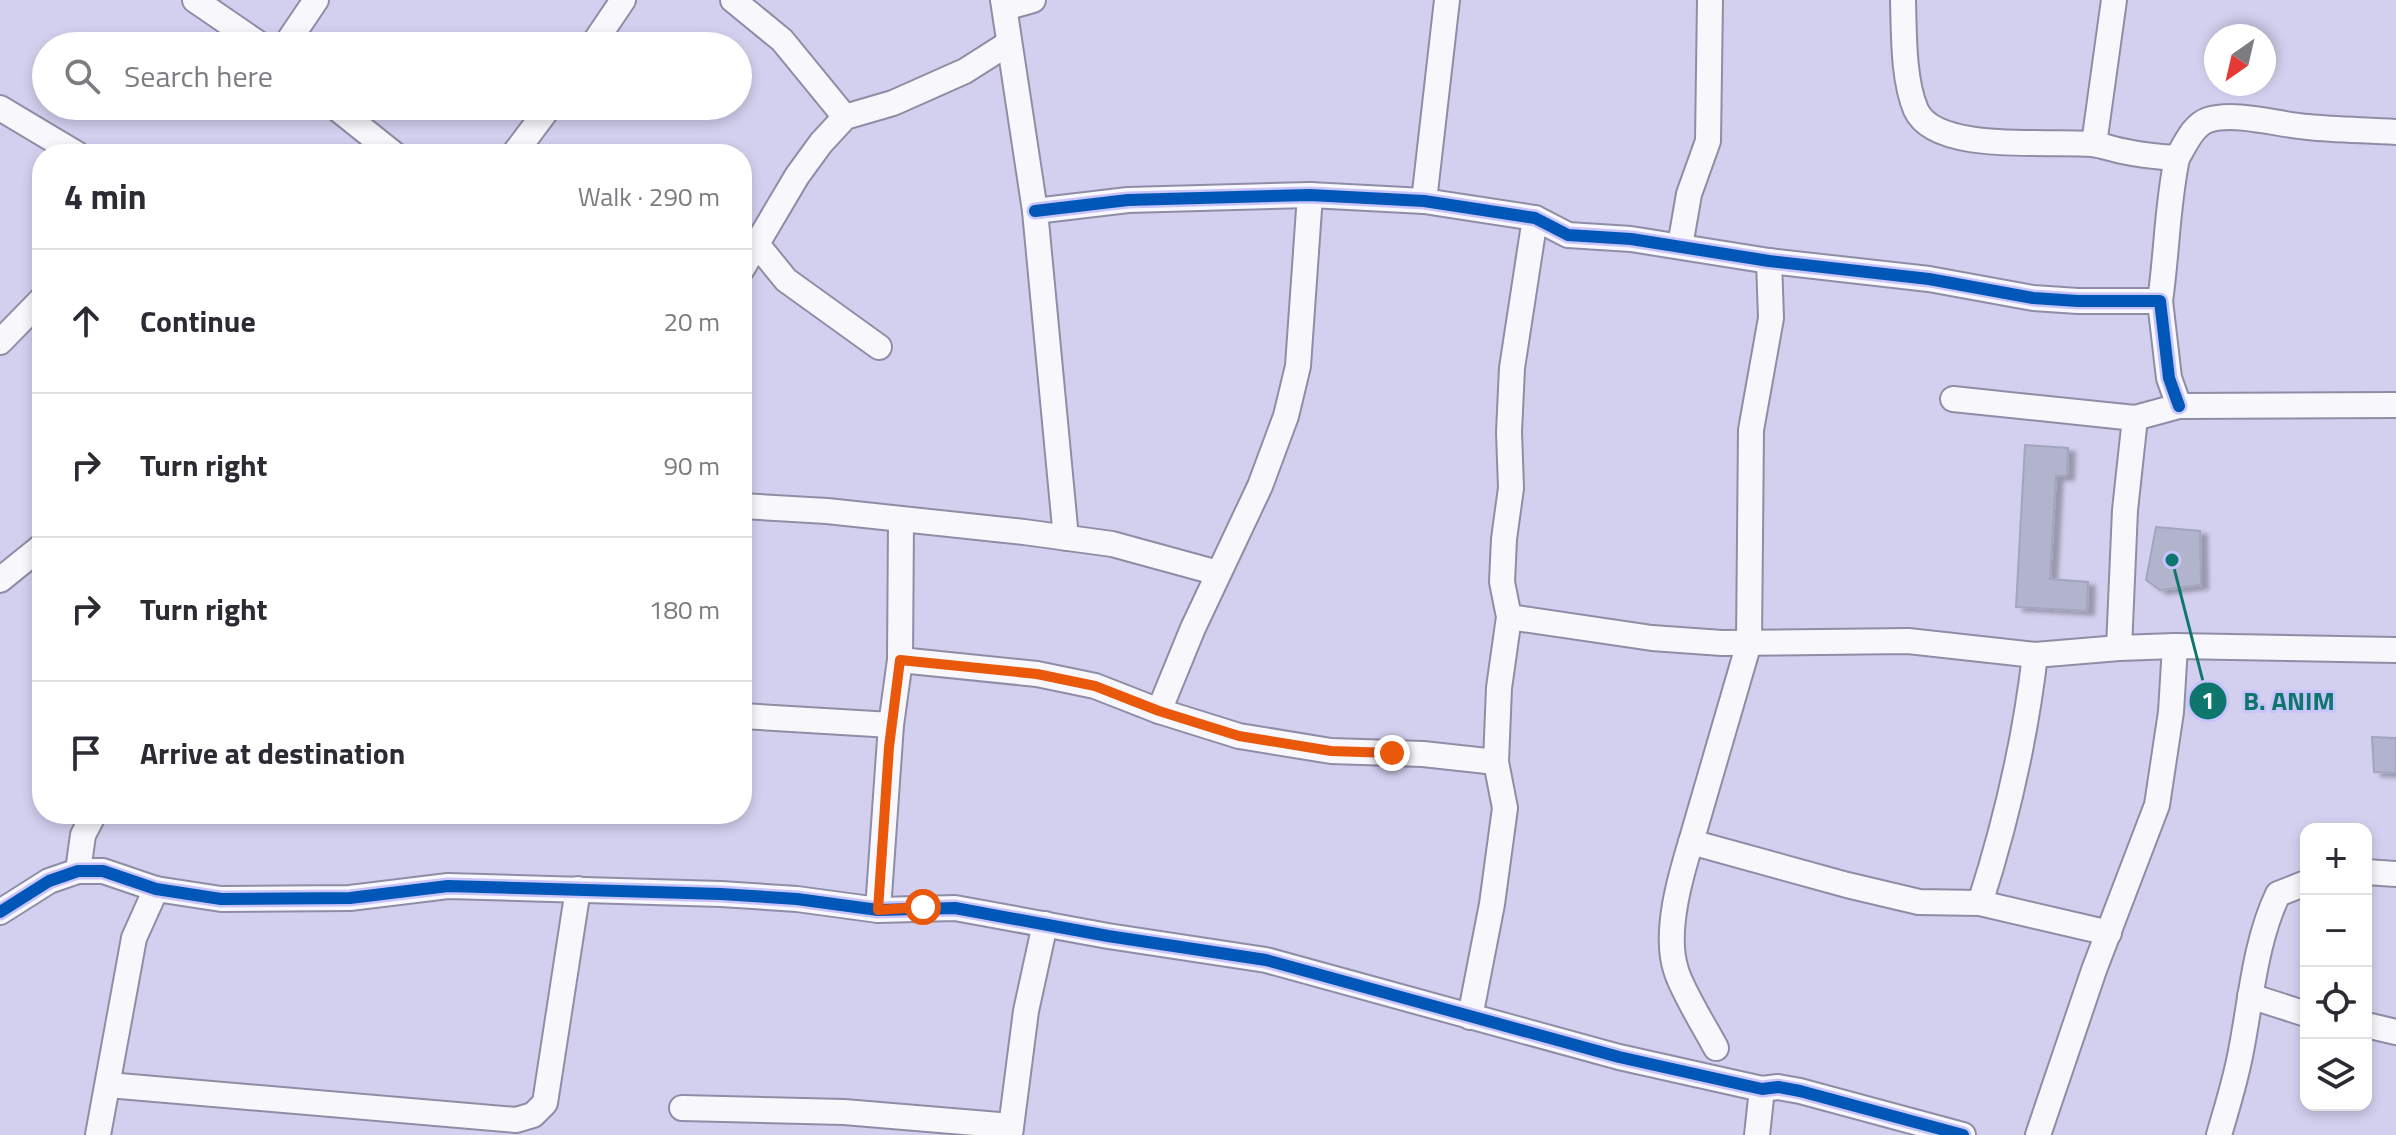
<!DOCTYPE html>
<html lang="en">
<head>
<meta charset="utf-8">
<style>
  body { margin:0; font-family:"Titillium Web",sans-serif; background:#f2f2f3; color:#2b2b33 }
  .controls { position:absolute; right:24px; bottom:24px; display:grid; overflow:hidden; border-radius:16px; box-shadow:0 4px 12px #0003 }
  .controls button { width:72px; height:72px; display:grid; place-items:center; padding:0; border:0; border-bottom:2px solid #e1e1e2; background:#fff; color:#2b2b33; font:40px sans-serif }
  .compass { position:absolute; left:2204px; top:24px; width:72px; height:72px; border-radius:50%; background:#fff; box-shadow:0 4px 12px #0003; rotate:214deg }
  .stop { position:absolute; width:24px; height:24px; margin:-18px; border:6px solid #ea580c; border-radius:50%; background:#fff }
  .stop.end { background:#ea580c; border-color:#fff; box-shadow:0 2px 8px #0008 }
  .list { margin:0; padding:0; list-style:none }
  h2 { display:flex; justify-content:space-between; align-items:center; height:104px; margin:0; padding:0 32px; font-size:34px }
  h2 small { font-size:26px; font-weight:400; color:#7c7c81 }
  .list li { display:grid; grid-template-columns:52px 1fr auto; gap:24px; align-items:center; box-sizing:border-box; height:144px; padding:0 32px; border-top:2px solid #e1e1e2 }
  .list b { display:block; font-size:30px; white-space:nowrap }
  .list em { font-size:26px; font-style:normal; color:#7c7c81 }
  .icon { flex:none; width:44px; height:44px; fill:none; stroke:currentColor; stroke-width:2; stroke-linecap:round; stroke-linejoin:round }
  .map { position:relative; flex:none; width:2396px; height:1135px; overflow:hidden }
  .search { position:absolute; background:#fff; box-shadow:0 4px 12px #0003; left:32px; top:32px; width:720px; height:88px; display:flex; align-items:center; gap:20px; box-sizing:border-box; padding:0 28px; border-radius:44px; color:#7c7c81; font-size:30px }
  .panel { position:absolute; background:#fff; box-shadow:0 4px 12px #0003; left:32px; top:144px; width:720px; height:680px; border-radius:32px }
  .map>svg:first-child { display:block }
</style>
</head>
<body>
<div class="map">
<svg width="2396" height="1135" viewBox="0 0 2396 1135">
  <defs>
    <filter id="shadow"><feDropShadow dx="7" dy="4" stdDeviation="2" flood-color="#0004"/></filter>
  </defs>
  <rect width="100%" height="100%" fill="#d2d0ee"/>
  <g fill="#b2b4ce" stroke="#a2a5be" stroke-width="2" filter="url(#shadow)">
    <polygon points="2025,445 2068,448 2067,476 2056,476 2050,579 2088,582 2087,611 2016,607"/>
    <polygon points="2156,527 2200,531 2201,585 2160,590 2146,580"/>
    <polygon points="2372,737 2396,738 2396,773 2374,772"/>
  </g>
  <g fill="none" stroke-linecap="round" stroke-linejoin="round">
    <defs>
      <g id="minor">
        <polyline points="195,0 262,46"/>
        <polyline points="733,0 782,40 845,117"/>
        <polyline points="1003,0 1035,211 1066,538"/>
        <path d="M1903,0c1,33 0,80 13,110 20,44 135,30 176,34 10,1 20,5 30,7 18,4 37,6 55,7 8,-13 16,-33 31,-38 28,-9 71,5 100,7 29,3 59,3 88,5"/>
        <polyline points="1005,8 1033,0"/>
        <polyline points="285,46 316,0"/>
        <polyline points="592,46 623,0"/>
        <polyline points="334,106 394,154"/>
        <polyline points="0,108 77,154"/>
        <polyline points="2094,144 2114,0"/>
        <polyline points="514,154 550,106"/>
        <polyline points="1424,201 1447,0"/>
        <polyline points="1035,211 1128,200 1310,195 1424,201 1535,218 1568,235 1631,239 1769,261 1929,279 2033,298 2078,301 2160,301 2169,378 2179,406"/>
        <polyline points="756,243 786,280 879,347"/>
        <polyline points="1680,246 1689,194 1708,141 1710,0"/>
        <polyline points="742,269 797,176 821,143 845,117 893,103 965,71 1009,43"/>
        <path d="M2160,301c7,-48 7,-95 17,-143"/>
        <polyline points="0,342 42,299"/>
        <polyline points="1953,399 2135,418"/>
        <polyline points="742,506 827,511 1024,532 1112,544 1218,573"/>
        <polyline points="0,580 42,546"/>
        <polyline points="1509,617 1652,638 1722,643 1908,641 2035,655 2119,648 2175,646 2396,650"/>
        <polyline points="2119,648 2125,510 2135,418 2179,406 2396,405"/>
        <polyline points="900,660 1037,674 1095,686 1159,711 1239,736 1331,751 1423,754 1496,762"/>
        <polyline points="1159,711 1193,628 1260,486 1286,416 1298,366 1310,195"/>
        <polyline points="742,716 891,725"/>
        <polyline points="1691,842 1749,643 1751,430 1771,318 1769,261"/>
        <polyline points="78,871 83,835 94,814"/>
        <polyline points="2366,872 2396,874"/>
        <path d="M1980,903c27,-84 45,-161 55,-248"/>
        <polyline points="878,910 891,725 900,660 901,521"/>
        <polyline points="0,912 49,881 78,871 103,871 156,889 221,899 350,898 448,886 721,894 797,899 878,910 955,908 1108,936 1266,960 1619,1057 1762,1089 1778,1087 1800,1091 1963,1135"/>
        <polyline points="2250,996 2306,1014"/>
        <polyline points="1470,1017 1492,904 1505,808 1496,762 1499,688 1509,617 1502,582 1504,539 1511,488 1509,432 1512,368 1535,218"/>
        <polyline points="2366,1025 2396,1032"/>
        <path d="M1716,1048c-11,-21 -34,-57 -40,-78 -12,-37 4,-92 15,-128l156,43 72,17 61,1 129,30"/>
        <polyline points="108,1085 516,1120 533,1115 545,1103 578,889"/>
        <polyline points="682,1108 844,1112 1011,1126"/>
        <polyline points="98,1135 134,938 156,889"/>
        <polyline points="1010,1135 1026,1011 1045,924"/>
        <polyline points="1757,1135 1762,1089"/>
        <polyline points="2038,1135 2094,970 2157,805 2171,712 2175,646"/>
        <path d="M2219,1135c8,-28 17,-56 22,-84 10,-51 14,-109 37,-157l28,-11"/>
      </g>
    </defs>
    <use href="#minor" stroke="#8f8da6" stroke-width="28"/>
    <use href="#minor" stroke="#f8f8fc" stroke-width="24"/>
    <defs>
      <g id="cycleway">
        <polyline points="1035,211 1128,200 1310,195 1424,201 1535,218 1568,235 1631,239 1769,261 1929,279 2033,298 2078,301 2160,301 2169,378 2179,406"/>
        <polyline points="0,912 49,881 78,871 103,871 156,889 221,899 350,898 448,886 721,894 797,899 878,910 955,908 1108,936 1266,960 1619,1057 1762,1089 1778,1087 1800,1091 1963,1135"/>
      </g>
    </defs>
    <use href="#cycleway" stroke="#c8c3fb" stroke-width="17"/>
    <use href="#cycleway" stroke="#0057b8" stroke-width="12"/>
  </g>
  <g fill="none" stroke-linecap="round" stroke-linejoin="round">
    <polyline stroke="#ea580c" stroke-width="10" points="923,907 878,910 889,747 900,660 1037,674 1095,686 1159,711 1239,736 1331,751 1392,753"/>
  </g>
  <path fill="none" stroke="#0f766e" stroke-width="3" d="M2172 560L2208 701"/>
  <g fill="#0f766e" stroke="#c8c3fb" stroke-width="3">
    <circle cx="2172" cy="560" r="8"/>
    <circle cx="2208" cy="701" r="20"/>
  </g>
  <g font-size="24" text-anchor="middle" font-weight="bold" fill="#fff">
    <text x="2208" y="709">1</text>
  </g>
  <g font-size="26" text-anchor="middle" font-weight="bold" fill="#0f766e" stroke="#c8c3fb" stroke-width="6" stroke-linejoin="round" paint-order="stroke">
    <text x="2289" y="710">B. ANIM</text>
  </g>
</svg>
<div class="controls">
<button>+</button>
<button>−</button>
<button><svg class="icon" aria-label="locate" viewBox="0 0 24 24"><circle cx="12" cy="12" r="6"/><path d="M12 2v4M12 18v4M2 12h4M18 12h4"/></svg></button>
<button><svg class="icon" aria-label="layers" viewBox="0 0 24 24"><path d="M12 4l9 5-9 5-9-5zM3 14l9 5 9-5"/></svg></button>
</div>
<svg class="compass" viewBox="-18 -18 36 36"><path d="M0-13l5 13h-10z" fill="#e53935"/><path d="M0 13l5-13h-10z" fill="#7c7c81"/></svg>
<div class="stop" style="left:923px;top:907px"></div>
<div class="stop end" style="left:1392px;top:753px"></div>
<div class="search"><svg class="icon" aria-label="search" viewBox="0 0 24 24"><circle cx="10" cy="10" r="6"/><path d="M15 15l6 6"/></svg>Search here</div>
<section class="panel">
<h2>4 min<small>Walk · 290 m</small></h2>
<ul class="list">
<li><svg class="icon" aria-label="ahead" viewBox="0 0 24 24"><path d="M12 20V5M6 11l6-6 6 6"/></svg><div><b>Continue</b></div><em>20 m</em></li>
<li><svg class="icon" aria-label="right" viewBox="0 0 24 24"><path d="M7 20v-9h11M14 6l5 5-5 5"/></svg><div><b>Turn right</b></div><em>90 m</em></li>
<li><svg class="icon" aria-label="right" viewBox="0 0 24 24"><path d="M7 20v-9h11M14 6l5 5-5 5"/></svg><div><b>Turn right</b></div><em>180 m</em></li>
<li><svg class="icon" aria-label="arrive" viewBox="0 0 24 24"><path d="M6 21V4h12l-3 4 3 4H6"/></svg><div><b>Arrive at destination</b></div></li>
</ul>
</section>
</div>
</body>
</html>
